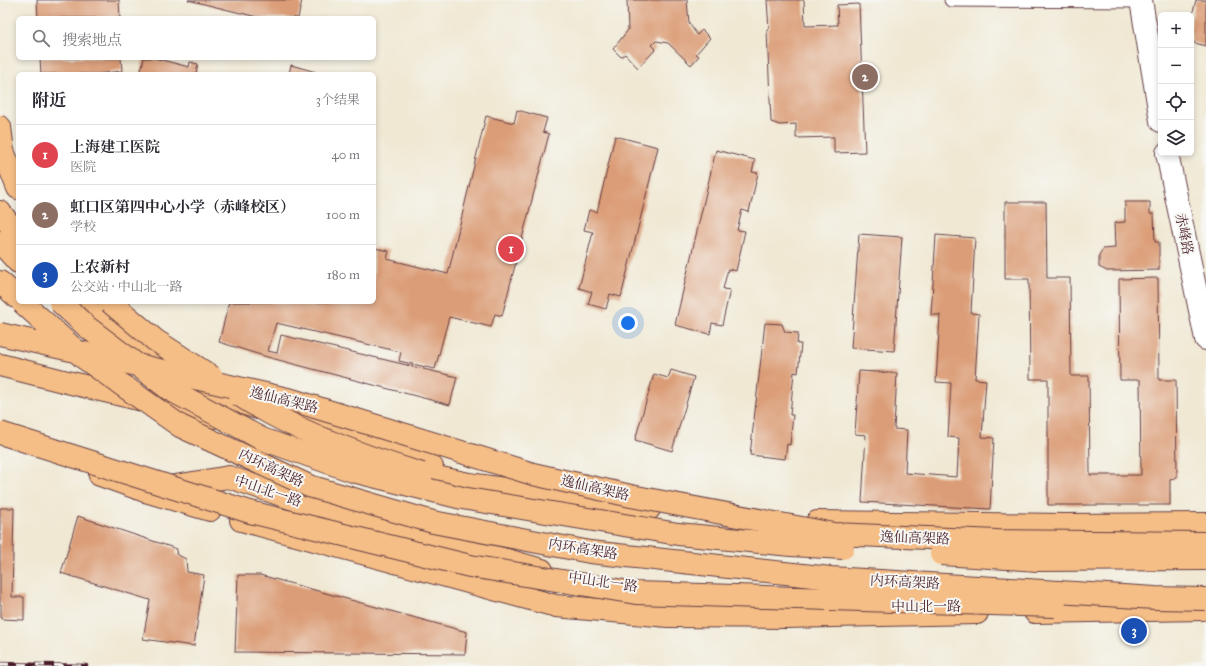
<!DOCTYPE html>
<html lang="zh">
<head>
<meta charset="utf-8">
<style>
  body { margin:0; font-family:"IM FELL Great Primer","Noto Serif SC",serif; background:#f7f7f7; color:#2b2b33 }
  .controls { position:absolute; right:12px; top:12px; display:grid; overflow:hidden; border-radius:6px; box-shadow:0 2px 6px #0003 }
  .controls button { width:36px; height:36px; display:grid; place-items:center; padding:0; border:0; border-bottom:1px solid #e1e1e2; background:#fff; color:#2b2b33; font:20px sans-serif }
  .you { position:absolute; left:628px; top:323px; width:14px; height:14px; margin:-10px; border:3px solid #fff; border-radius:50%; background:#1a73e8; box-shadow:0 0 0 6px #1a73e833 }
  .badge { display:grid; place-items:center; width:26px; height:26px; border-radius:50%; background:#7c3aed; color:#fff; font-size:13px; font-weight:700 }
  .pin { position:absolute; translate:-50% -50%; border:2px solid #fff; box-shadow:0 1px 4px #0006 }
  .list { margin:0; padding:0; list-style:none }
  h2 { display:flex; justify-content:space-between; align-items:center; height:52px; margin:0; padding:0 16px; font-size:17px }
  h2 small { font-size:13px; font-weight:400; color:#7c7c81 }
  .list li { display:grid; grid-template-columns:26px 1fr auto; gap:12px; align-items:center; box-sizing:border-box; height:60px; padding:0 16px; border-top:1px solid #e1e1e2 }
  .list b { display:block; font-size:15px; white-space:nowrap }
  .list p { margin:0; font-size:13px; white-space:nowrap; color:#7c7c81 }
  .list em { font-size:13px; font-style:normal; color:#7c7c81 }
  .icon { flex:none; width:22px; height:22px; fill:none; stroke:currentColor; stroke-width:2; stroke-linecap:round; stroke-linejoin:round }
  .map { position:relative; flex:none; width:1206px; height:666px; overflow:hidden }
  .search { position:absolute; background:#fff; box-shadow:0 2px 6px #0003; left:16px; top:16px; width:360px; height:44px; display:flex; align-items:center; gap:10px; box-sizing:border-box; padding:0 14px; border-radius:6px; color:#7c7c81; font-size:15px }
  .panel { position:absolute; background:#fff; box-shadow:0 2px 6px #0003; left:16px; top:72px; width:360px; height:232px; border-radius:6px }
  .map>svg:first-child { display:block }
</style>
</head>
<body>
<div class="map">
<svg width="1206" height="666" viewBox="0 0 1206 666">
  <rect width="100%" height="100%" fill="#f6f6f2"/>
  <filter id="ink" filterUnits="userSpaceOnUse"><feTurbulence type="fractalNoise" baseFrequency=".025" numOctaves="2"/><feDisplacementMap in="SourceGraphic" scale="8" xChannelSelector="R" yChannelSelector="G"/><feConvolveMatrix kernelMatrix="1 2 1 2 8 2 1 2 1" color-interpolation-filters="sRGB"/></filter>
  <filter id="wash" filterUnits="userSpaceOnUse"><feTurbulence type="fractalNoise" baseFrequency=".012" numOctaves="4" result="noise"/><feDisplacementMap in="SourceGraphic" scale="16" xChannelSelector="R" yChannelSelector="G"/><feGaussianBlur stdDeviation="0.9" result="paint"/><feColorMatrix in="noise" values="0 0 0 0 0 0 0 0 0 0 0 0 0 0 0 0 0 1.4 0 .05"/><feComposite in="paint" operator="in"/></filter>
  <g filter="url(#wash)">
    <rect width="100%" height="100%" fill="#f0e8d3"/>
    <g id="blocks">
      <g fill="#db9d77">
        <polygon points="37,0 119,0 120,18 38,18"/>
        <polygon points="188,0 302,0 298,18 261,18"/>
        <polygon points="627,0 687,0 689,23 697,35 702,30 710,38 696,54 699,56 691,65 668,43 656,41 652,45 656,49 638,68 625,54 621,57 613,49 628,30"/>
        <polygon points="767,0 804,0 805,26 838,25 837,5 859,4 865,152 834,153 834,137 796,138 796,124 780,125 771,122 767,30 769,29"/>
        <polygon points="1196,0 1206,0 1206,46 1191,42 1191,20"/>
        <polygon points="40,58 121,58 122,71 96,74 41,74"/>
        <polygon points="144,58 154,58 189,67 190,62 198,64 196,74 140,74"/>
        <polygon points="291,65 316,72 316,74 289,74"/>
        <polygon points="517,110 547,118 543,132 549,134 502,316 495,314 491,327 449,317 435,369 399,361 401,352 276,323 268,351 277,353 281,335 457,377 450,405 267,357 219,342 229,302 374,302 374,248 389,251 387,259 448,274 486,116 514,123"/>
        <polygon points="615,136 658,147 621,297 610,294 606,309 588,304 592,292 579,288 593,232 584,230 589,210 597,212"/>
        <polygon points="716,150 755,160 752,172 758,173 749,212 742,210 737,230 745,231 736,271 728,269 723,289 730,290 722,325 712,323 710,334 675,325"/>
        <polygon points="1005,202 1046,202 1047,278 1070,278 1071,376 1089,376 1090,475 1141,475 1140,380 1120,380 1119,279 1158,278 1159,380 1176,380 1177,477 1170,480 1170,505 1048,505 1048,379 1030,379 1029,279 1005,279"/>
        <polygon points="1125,202 1150,202 1150,214 1154,214 1155,242 1159,242 1159,270 1107,271 1099,267 1099,255 1103,249 1115,248 1114,223 1125,222"/>
        <polygon points="859,234 902,237 894,351 851,348"/>
        <polygon points="936,235 975,238 971,313 979,314 975,379 986,380 982,437 994,438 990,509 862,502 866,435 855,434 859,371 897,373 894,429 907,430 905,473 957,477 959,438 948,437 951,383 936,382 940,315 931,315"/>
        <polygon points="765,323 782,324 785,332 798,333 797,344 801,344 798,373 794,372 790,415 793,415 790,445 787,444 785,459 750,455"/>
        <polygon points="671,370 694,377 672,451 635,440 654,374 668,378"/>
        <polygon points="0,508 14,508 12,597 24,597 24,620 1,619 1,604 0,604"/>
        <polygon points="78,516 177,549 176,554 186,559 187,572 204,575 194,646 143,639 150,600 61,573"/>
        <polygon points="238,575 260,575 467,632 465,654 235,652"/>
      </g>
    </g>
  </g>
  <g filter="url(#ink)">
    <use href="#blocks" fill-opacity="0" stroke="#633d44" stroke-width="1"/>
    <g fill="none" stroke-linecap="round" stroke-linejoin="round">
      <defs>
        <polyline id="service" points="951,0 1141,1"/>
        <g id="tertiary">
          <polyline points="1141,0 1161,121"/>
          <polyline points="1167,153 1206,339"/>
        </g>
        <g id="primary">
          <polyline points="0,212 18,235"/>
          <polyline points="79,302 153,364 206,392 258,408"/>
          <polyline points="0,365 63,381 214,417"/>
          <polyline points="300,420 394,449 432,467"/>
          <polyline points="403,470 469,484 649,509"/>
          <polyline points="100,475 145,491 229,477 308,504 542,570"/>
          <polyline points="817,522 1064,525 1206,524"/>
        </g>
        <g id="trunk">
          <polyline points="0,127 3,151 18,188"/>
          <polyline points="0,242 18,262"/>
          <polyline points="0,282 18,298"/>
          <polyline points="145,491 210,510"/>
          <polyline points="241,520 556,606 668,616 785,617 977,613"/>
          <polyline points="1035,612 1203,609"/>
        </g>
      </defs>
      <use href="#service" stroke="#633d44" stroke-width="15"/>
      <use href="#tertiary" stroke="#633d44" stroke-width="24"/>
      <use href="#primary" stroke="#633d44" stroke-width="24"/>
      <use href="#trunk" stroke="#633d44" stroke-width="24"/>
      <use href="#service" stroke="#fff" stroke-width="13"/>
      <use href="#tertiary" stroke="#fff" stroke-width="22"/>
      <use href="#primary" stroke="#f5be86" stroke-width="22"/>
      <use href="#trunk" stroke="#f5be86" stroke-width="22"/>
      <defs>
        <polyline id="rail" points="0,664 86,666"/>
      </defs>
      <use href="#rail" stroke="#4a1f2b" stroke-width="4.5"/>
      <use href="#rail" stroke="#f6f6f2" stroke-width="3" stroke-dasharray="9" stroke-linecap="butt"/>
      <defs>
        <g id="trunk-bridge">
          <polyline points="22,302 84,358 180,426 309,486 433,522 590,552 831,578 1155,598 1206,599"/>
          <polyline points="60,302 87,327 169,389 262,439 353,471 462,498 678,534 791,545 843,548"/>
          <polyline points="110,302 155,340 212,377"/>
          <polyline points="0,334 292,400 533,474 631,496 834,534 997,541 1206,543"/>
          <path d="M239,395c52,34 123,61 183,79"/>
          <polyline points="0,433 250,512 470,566 636,593 1055,606"/>
          <polyline points="941,554 1038,560 1206,559"/>
        </g>
      </defs>
      <use href="#trunk-bridge" stroke="#633d44" stroke-width="24" stroke-linecap="butt"/>
      <use href="#trunk-bridge" stroke="#f5be86" stroke-width="22"/>
    </g>
  </g>
  <g text-anchor="middle" dominant-baseline="central" stroke-width="4" stroke-linejoin="round" paint-order="stroke">
    <g font-size="14" fill="#4a1f2b" stroke="#f6f6f2">
      <text transform="translate(1184 234) rotate(79)">赤峰路</text>
      <text transform="translate(284 400) rotate(14)">逸仙高架路</text>
      <text transform="translate(271 468) rotate(25)">内环高架路</text>
      <text transform="translate(595 488) rotate(13)">逸仙高架路</text>
      <text transform="translate(268 491) rotate(19)">中山北一路</text>
      <text transform="translate(915 538) rotate(2)">逸仙高架路</text>
      <text transform="translate(583 549) rotate(9)">内环高架路</text>
      <text transform="translate(603 582) rotate(8)">中山北一路</text>
      <text transform="translate(905 582) rotate(3)">内环高架路</text>
      <text x="926" y="606">中山北一路</text>
    </g>
  </g>
</svg>
<div class="controls">
<button>+</button>
<button>−</button>
<button><svg class="icon" aria-label="locate" viewBox="0 0 24 24"><circle cx="12" cy="12" r="6"/><path d="M12 2v4M12 18v4M2 12h4M18 12h4"/></svg></button>
<button><svg class="icon" aria-label="layers" viewBox="0 0 24 24"><path d="M12 4l9 5-9 5-9-5zM3 14l9 5 9-5"/></svg></button>
</div>
<div class="you"></div>
<div class="pin badge" style="left:511px;top:249px;background:#e0444e">1</div>
<div class="pin badge" style="left:865px;top:77px;background:#8d6e63">2</div>
<div class="pin badge" style="left:1134px;top:631px;background:#1a4fb4">3</div>
<div class="search"><svg class="icon" aria-label="search" viewBox="0 0 24 24"><circle cx="10" cy="10" r="6"/><path d="M15 15l6 6"/></svg>搜索地点</div>
<section class="panel">
<h2>附近<small>3个结果</small></h2>
<ul class="list">
<li><span class="badge" style="background:#e0444e">1</span><div><b>上海建工医院</b><p>医院</p></div><em>40 m</em></li>
<li><span class="badge" style="background:#8d6e63">2</span><div><b>虹口区第四中心小学（赤峰校区）</b><p>学校</p></div><em>100 m</em></li>
<li><span class="badge" style="background:#1a4fb4">3</span><div><b>上农新村</b><p>公交站 · 中山北一路</p></div><em>180 m</em></li>
</ul>
</section>
</div>
</body>
</html>
